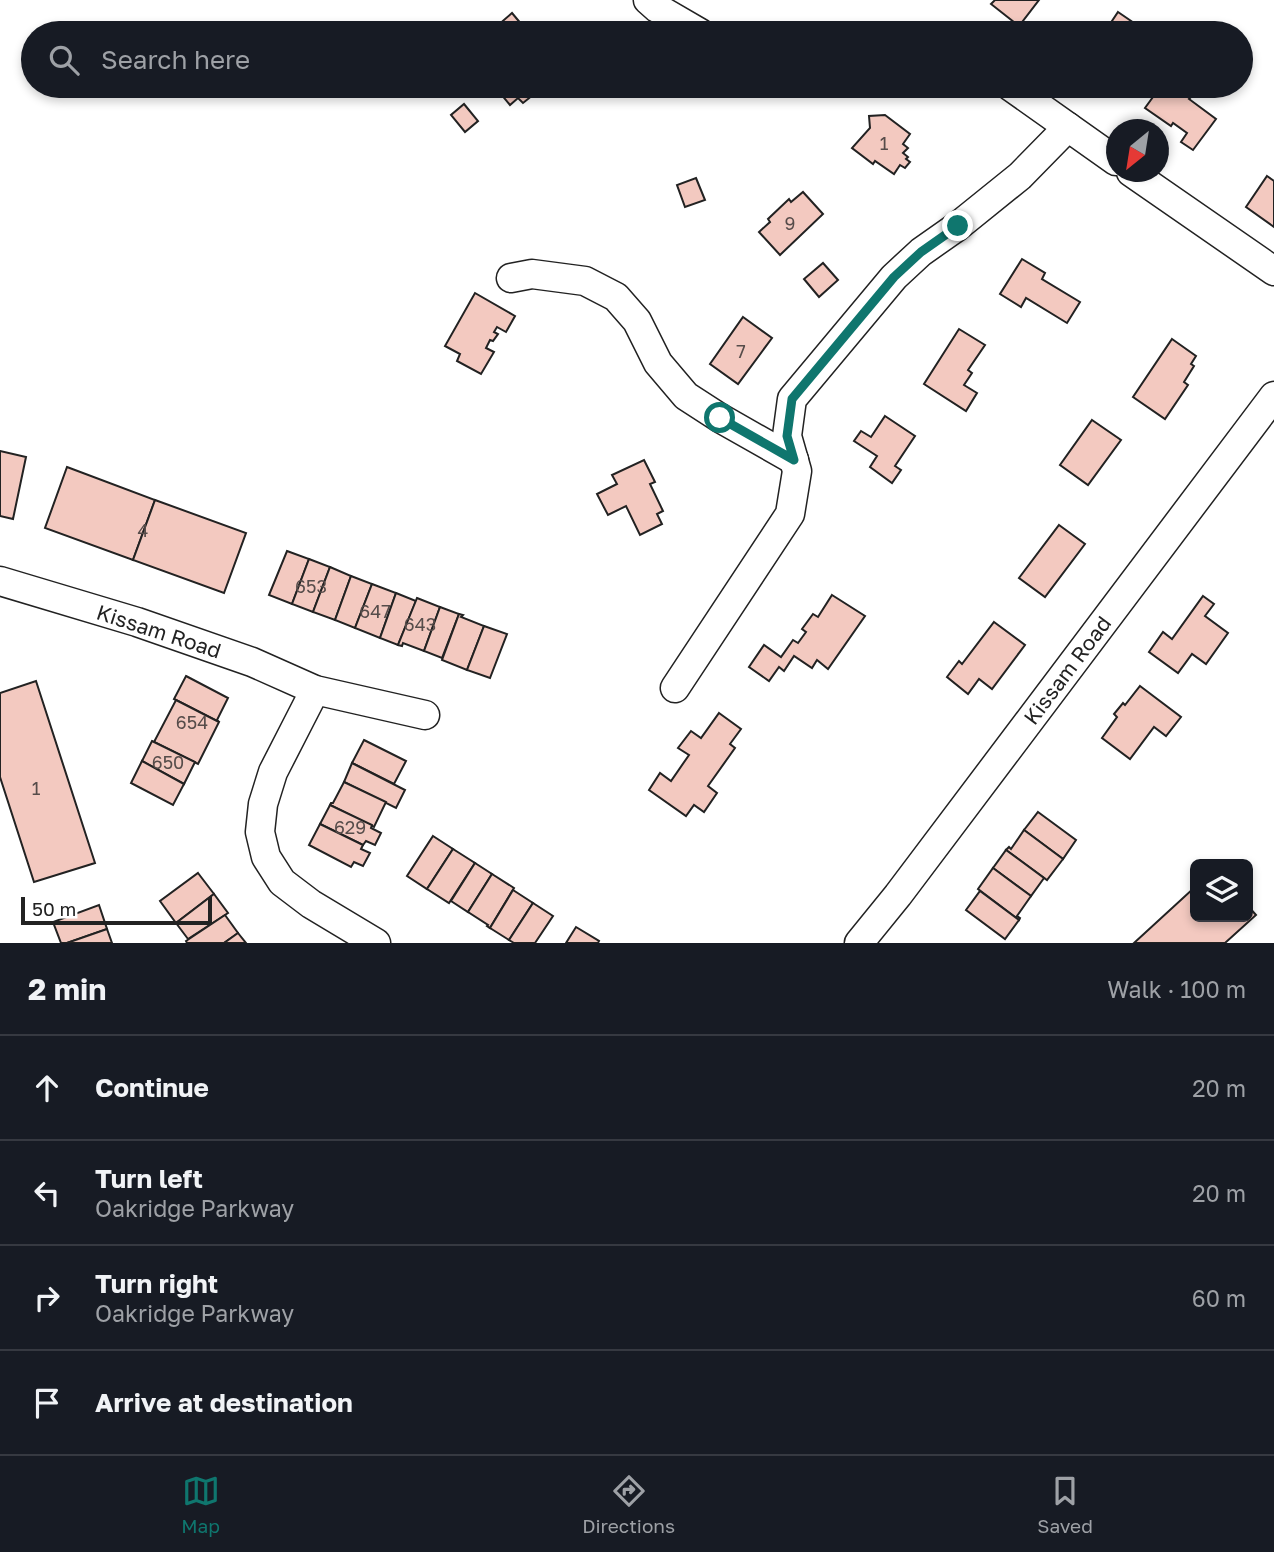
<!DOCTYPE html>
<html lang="en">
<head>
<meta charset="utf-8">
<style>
  body { margin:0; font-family:"Golos Text",sans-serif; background:#242831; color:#f1f3f6 }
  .controls { position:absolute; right:21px; bottom:21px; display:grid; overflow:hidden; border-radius:10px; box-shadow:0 4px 10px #0003 }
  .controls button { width:63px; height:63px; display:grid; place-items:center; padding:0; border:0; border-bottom:2px solid #363941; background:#171b24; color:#f1f3f6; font:35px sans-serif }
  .compass { position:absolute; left:1106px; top:119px; width:63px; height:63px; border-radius:50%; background:#171b24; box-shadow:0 4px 10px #0003; rotate:210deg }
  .scale { position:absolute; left:21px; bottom:18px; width:191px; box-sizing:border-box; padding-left:7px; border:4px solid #222; border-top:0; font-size:19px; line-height:24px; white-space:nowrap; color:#222; -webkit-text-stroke:5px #fff; paint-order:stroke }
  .stop { position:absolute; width:21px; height:21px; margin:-16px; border:5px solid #0f766e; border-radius:50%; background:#fff }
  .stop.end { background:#0f766e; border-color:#fff; box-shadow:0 2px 7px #0008 }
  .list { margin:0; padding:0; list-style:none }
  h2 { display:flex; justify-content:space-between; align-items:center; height:91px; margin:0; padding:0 28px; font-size:30px }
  h2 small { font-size:23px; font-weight:400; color:#9ea1a6 }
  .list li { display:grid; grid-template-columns:46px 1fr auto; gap:21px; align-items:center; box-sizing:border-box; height:105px; padding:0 28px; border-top:2px solid #363941 }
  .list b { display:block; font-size:26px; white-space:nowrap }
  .list p { margin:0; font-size:23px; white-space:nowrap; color:#9ea1a6 }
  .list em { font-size:23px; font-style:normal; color:#9ea1a6 }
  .icon { flex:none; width:38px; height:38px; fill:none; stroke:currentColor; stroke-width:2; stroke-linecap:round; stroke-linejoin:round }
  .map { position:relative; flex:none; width:1274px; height:943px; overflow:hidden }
  .search { position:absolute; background:#171b24; box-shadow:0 4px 10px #0003; left:21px; right:21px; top:21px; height:77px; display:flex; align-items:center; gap:18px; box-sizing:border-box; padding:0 24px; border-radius:38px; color:#9ea1a6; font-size:26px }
  .sheet { height:511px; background:#171b24 }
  nav { display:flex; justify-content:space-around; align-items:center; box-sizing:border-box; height:98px; border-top:2px solid #363941; background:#171b24; font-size:19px; color:#9ea1a6 }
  nav a { display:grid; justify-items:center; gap:4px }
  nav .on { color:#0f766e }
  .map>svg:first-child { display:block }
</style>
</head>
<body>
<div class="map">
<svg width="1274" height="943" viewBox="0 0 1274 943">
  <rect width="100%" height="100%" fill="#fff"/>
  <g fill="#f3c9c0" stroke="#222" stroke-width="2">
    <polygon points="995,0 1039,0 1019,26 991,4"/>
    <polygon points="1118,12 1134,23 1127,33 1124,33 1110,24"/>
    <polygon points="512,13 527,31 532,26 537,33 489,33"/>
    <polygon points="1094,24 1107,33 1087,33"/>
    <polygon points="499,86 538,86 535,88 538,91 523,103 518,98 510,105 496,88"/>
    <polygon points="1161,86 1180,86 1193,95 1189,99 1216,119 1193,150 1181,142 1187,133 1173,123 1171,126 1145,108"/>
    <polygon points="464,104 478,121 465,132 451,115"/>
    <polygon points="885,115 910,134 903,144 908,148 903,153 908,157 906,159 910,162 905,168 900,165 894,174 875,161 873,164 852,148 870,128 869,116"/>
    <polygon points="1267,176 1274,181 1274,227 1246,207"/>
    <polygon points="696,178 705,200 685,207 677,185"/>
    <polygon points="803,192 823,214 780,255 759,232 770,222 768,219 789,199 791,202"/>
    <polygon points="1022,259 1045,273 1042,279 1080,302 1067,323 1026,298 1021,307 1000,294"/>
    <polygon points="823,263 838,280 819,297 804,279"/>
    <polygon points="475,293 515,316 506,332 497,327 494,332 498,334 493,341 490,340 486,348 494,352 481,374 457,361 460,354 445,346"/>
    <polygon points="743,317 772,338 738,384 710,364"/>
    <polygon points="959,329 985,345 968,370 972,373 964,385 977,393 966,411 924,384"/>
    <polygon points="1172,339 1196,356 1191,364 1194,366 1184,382 1188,385 1165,419 1133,397"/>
    <polygon points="885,416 915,436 895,466 901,470 892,483 870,467 877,456 854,441 861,431 871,437"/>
    <polygon points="1092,420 1121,440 1088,485 1060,465"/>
    <polygon points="0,451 26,457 13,519 0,516"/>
    <polygon points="644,460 655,482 650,484 663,511 657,514 662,524 640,535 626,506 608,515 597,494 617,484 612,475"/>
    <polygon points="67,467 155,500 133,560 45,528"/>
    <polygon points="155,500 246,533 224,593 133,560"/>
    <polygon points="1059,525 1085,544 1045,597 1019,578"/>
    <polygon points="287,551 309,559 292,604 269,595"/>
    <polygon points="309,559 330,567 313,612 292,604"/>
    <polygon points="330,567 351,576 335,620 313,612"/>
    <polygon points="351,576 372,584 355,628 335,620"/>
    <polygon points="372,584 396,593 380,638 355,628"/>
    <polygon points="396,593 416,601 398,645 380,638"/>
    <polygon points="832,595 865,616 828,669 817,660 812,668 794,656 784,671 779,667 769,681 749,667 764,645 781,657 793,640 798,643 806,632 802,629 813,614 818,617"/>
    <polygon points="1203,596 1214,604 1205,616 1228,633 1206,664 1192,654 1178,673 1149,652 1163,632 1172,639"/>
    <polygon points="417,598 440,607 424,651 403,643 402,646 398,645"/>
    <polygon points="440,607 459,614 442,658 424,651"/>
    <polygon points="459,614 463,615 461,617 484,626 467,670 442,660"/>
    <polygon points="994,622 1025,645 992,689 979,679 968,694 947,677 959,661 962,664"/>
    <polygon points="484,626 507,634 490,678 467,670"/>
    <polygon points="186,676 228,698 217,720 219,722 174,699"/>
    <polygon points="36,681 95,863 34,882 0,777 0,693"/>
    <polygon points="1140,686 1181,717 1166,736 1154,727 1130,759 1102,738 1117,717 1114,714 1123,703 1125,705"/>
    <polygon points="176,700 219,722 198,764 154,742"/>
    <polygon points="719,713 741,729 730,744 735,748 708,786 717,793 704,812 694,805 686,816 649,790 660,773 671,781 689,755 678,748 691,731 701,738"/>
    <polygon points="364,740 406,761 394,784 352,763"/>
    <polygon points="152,741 195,762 184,784 142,761"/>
    <polygon points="142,761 184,784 173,805 131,783"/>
    <polygon points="352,763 405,790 396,808 344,782"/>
    <polygon points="344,782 386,802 374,827 330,805 331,803 333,803"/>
    <polygon points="330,805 372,825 371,828 381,833 375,845 366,841 363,845 320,824"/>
    <polygon points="1038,812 1076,840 1063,859 1024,830"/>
    <polygon points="320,824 363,845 361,849 370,853 363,866 354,862 351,867 309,845"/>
    <polygon points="1024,830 1063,859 1047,880 1006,850 1009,847 1011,849"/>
    <polygon points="433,836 453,849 427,889 407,876"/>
    <polygon points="453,849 475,863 449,903 427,889"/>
    <polygon points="1006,850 1044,878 1031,896 993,868"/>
    <polygon points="475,863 492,874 468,912 451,901"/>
    <polygon points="993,868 1031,896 1017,916 1020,918 1019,920 978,889"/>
    <polygon points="198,873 214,894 176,923 160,901"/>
    <polygon points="492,874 514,888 490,928 487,926 488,925 468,912"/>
    <polygon points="1195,887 1195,917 1248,917 1248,906 1256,915 1225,943 1134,943"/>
    <polygon points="513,890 533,903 509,940 490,928"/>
    <polygon points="980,891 1019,920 1005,939 966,910"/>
    <polygon points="214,894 228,913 188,939 176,923"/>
    <polygon points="533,903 553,916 535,943 514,943 509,940"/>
    <polygon points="99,905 107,929 67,943 61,943 53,922"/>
    <polygon points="225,915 238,933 224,943 187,943 186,941"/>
    <polygon points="576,927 599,941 598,943 566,943"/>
    <polygon points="107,929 112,943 67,943"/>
    <polygon points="238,933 246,943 224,943"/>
  </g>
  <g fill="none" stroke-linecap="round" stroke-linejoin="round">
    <defs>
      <g id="minor">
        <polyline points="648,0 657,8 700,33"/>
        <polyline points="1010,86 1116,161"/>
        <polyline points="1131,172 1274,271"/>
        <polyline points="511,278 532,274 585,281 616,297 637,321 658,363 686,396 720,418 794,460"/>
        <polyline points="0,581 137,622 252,662 315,690 425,715"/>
        <polyline points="675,688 790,514 797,471 787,436 792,399 894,277 921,252 958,226 1020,176 1068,127"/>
        <polyline points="315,690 273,772 263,804 260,832 266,857 282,882 311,904 376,943"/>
        <polyline points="859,943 898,895 1274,396"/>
      </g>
    </defs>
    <use href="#minor" stroke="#222" stroke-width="31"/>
    <use href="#minor" stroke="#fff" stroke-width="28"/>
  </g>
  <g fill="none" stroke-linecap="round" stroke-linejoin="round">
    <polyline stroke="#0f766e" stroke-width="9" points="720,418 794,460 787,436 792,399 894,277 921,252 958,226"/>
  </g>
  <g text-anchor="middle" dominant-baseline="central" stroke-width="5" stroke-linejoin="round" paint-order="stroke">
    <g font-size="18" fill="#564c4a">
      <text x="884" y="143">1</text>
      <text x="790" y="223">9</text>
      <text x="741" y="351">7</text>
      <text x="143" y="530">4</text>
      <text x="311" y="586">653</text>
      <text x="375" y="611">647</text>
      <text x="420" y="624">643</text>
      <text x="192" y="722">654</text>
      <text x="168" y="762">650</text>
      <text x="36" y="788">1</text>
      <text x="350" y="827">629</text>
    </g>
    <g font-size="21" fill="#222" stroke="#fff">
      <text transform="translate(159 631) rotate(18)">Kissam Road</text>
      <text transform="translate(1067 670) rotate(-53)">Kissam Road</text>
    </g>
  </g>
</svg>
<div class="controls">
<button><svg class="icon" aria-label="layers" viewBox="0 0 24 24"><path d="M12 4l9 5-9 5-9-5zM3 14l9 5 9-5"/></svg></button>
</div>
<svg class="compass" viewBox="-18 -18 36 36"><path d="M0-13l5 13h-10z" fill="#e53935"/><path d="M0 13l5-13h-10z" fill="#9ea1a6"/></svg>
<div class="scale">50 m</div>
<div class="stop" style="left:720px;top:418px"></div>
<div class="stop end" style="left:958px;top:226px"></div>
<div class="search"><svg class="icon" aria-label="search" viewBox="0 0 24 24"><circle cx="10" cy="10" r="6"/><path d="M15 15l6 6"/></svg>Search here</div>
</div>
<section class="sheet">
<h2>2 min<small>Walk · 100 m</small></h2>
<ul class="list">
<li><svg class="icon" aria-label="ahead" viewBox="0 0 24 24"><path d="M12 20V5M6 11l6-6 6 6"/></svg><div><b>Continue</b></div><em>20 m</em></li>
<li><svg class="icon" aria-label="left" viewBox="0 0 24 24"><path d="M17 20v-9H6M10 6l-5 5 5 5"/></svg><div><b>Turn left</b><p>Oakridge Parkway</p></div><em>20 m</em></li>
<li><svg class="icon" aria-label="right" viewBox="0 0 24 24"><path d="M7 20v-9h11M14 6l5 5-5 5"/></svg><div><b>Turn right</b><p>Oakridge Parkway</p></div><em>60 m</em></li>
<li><svg class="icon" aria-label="arrive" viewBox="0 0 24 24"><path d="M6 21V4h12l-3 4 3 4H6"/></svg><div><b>Arrive at destination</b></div></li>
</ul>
</section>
<nav>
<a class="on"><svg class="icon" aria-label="map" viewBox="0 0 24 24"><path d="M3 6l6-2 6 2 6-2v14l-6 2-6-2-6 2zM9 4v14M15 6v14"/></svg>Map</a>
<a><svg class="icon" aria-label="directions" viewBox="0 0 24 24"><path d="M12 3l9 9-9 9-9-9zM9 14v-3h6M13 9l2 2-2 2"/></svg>Directions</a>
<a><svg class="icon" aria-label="saved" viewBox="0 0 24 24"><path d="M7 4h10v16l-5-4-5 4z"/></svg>Saved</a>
</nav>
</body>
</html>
